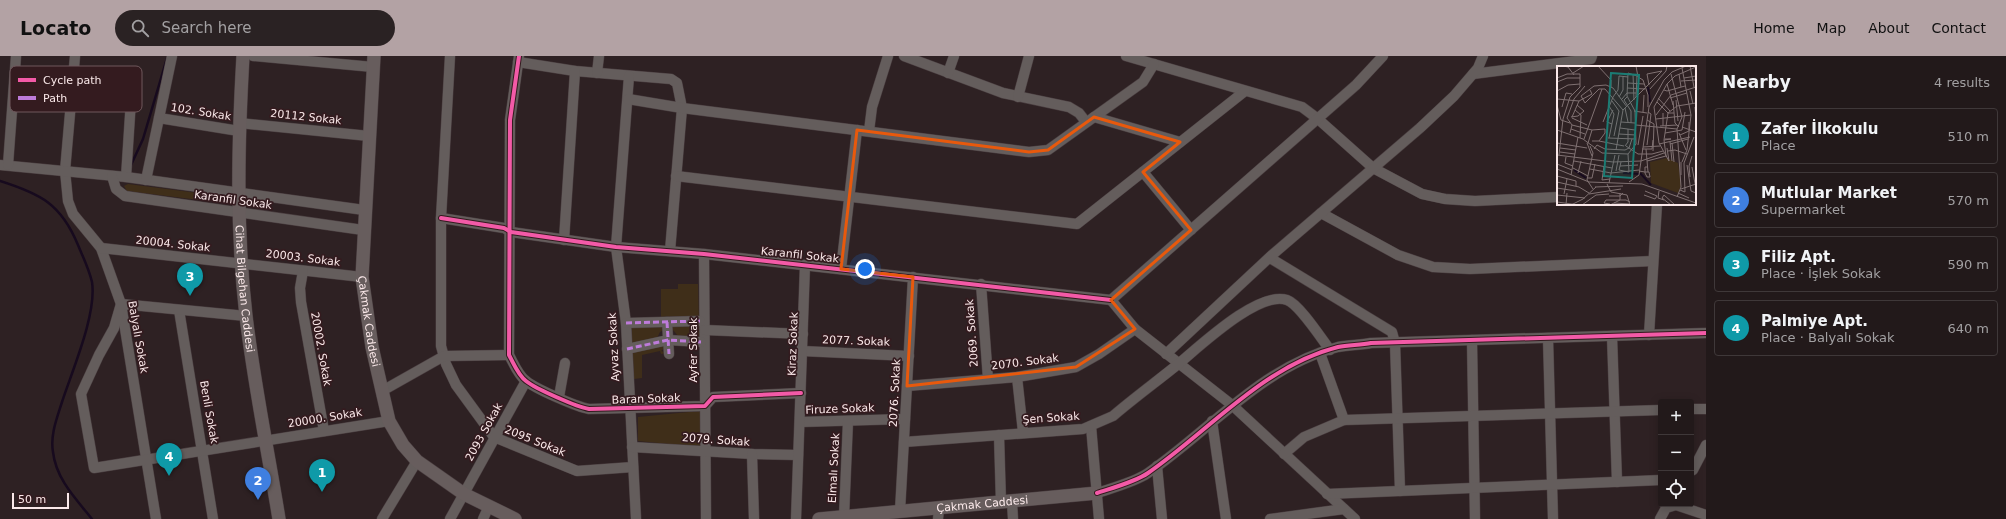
<!DOCTYPE html>
<html lang="en">
<head>
<meta charset="utf-8">
<style>
  body { margin:0; font-family:"DejaVu Sans",sans-serif; background:#2a2223; color:#f1f3f6 }
  .controls { position:absolute; right:12px; bottom:12px; display:grid; overflow:hidden; border-radius:4px; box-shadow:0 2px 10px #0003 }
  .controls button { width:36px; height:36px; display:grid; place-items:center; padding:0; border:0; border-bottom:1px solid #3f3839; background:#22191a; color:#f1f3f6; font:20px sans-serif }
  .scale { position:absolute; left:12px; bottom:10px; width:57px; box-sizing:border-box; padding-left:4px; border:2px solid #fae8e9; border-top:0; font-size:11px; line-height:14px; white-space:nowrap; color:#fae8e9; -webkit-text-stroke:3px #341b1f; paint-order:stroke }
  .you { position:absolute; left:865px; top:213px; width:14px; height:14px; margin:-10px; border:3px solid #fff; border-radius:50%; background:#1a73e8; box-shadow:0 0 0 6px #1a73e833 }
  .badge { display:grid; place-items:center; width:26px; height:26px; border-radius:50%; background:#b3a2a4; color:#fff; font-size:13px; font-weight:700 }
  .pin { position:absolute; translate:-50% -33px; filter:drop-shadow(0 1px 2px #0008) }
  .pin::after { content:''; position:absolute; top:21px; width:14px; height:12px; background:inherit; clip-path:polygon(0 0,100% 0,50% 100%) }
  .list { margin:0; padding:0; list-style:none }
  h2 { display:flex; justify-content:space-between; align-items:center; height:52px; margin:0; padding:0 16px; font-size:17px }
  h2 small { font-size:13px; font-weight:400; color:#a2a0a2 }
  .list li { display:grid; grid-template-columns:26px 1fr auto; gap:12px; align-items:center; box-sizing:border-box; height:56px; margin:0 8px 8px; padding:0 8px; border:1px solid #3f3839; border-radius:4px }
  .list b { display:block; font-size:15px; white-space:nowrap }
  .list p { margin:0; font-size:13px; white-space:nowrap; color:#a2a0a2 }
  .list em { font-size:13px; font-style:normal; color:#a2a0a2 }
  .icon { flex:none; width:22px; height:22px; fill:none; stroke:currentColor; stroke-width:2; stroke-linecap:round; stroke-linejoin:round }
  .map { position:relative; flex:none; width:1706px; height:463px; overflow:hidden }
  header { display:flex; align-items:center; gap:24px; box-sizing:border-box; height:56px; padding:0 20px; background:#b3a2a4; color:#111 }
  header strong { font-size:19px }
  nav { display:flex; gap:22px; margin-inline-start:auto; font-size:14px }
  .search { width:280px; height:36px; background:#2a2223; display:flex; align-items:center; gap:10px; box-sizing:border-box; padding:0 14px; border-radius:22px; color:#a2a0a2; font-size:15px }
  main { display:flex }
  aside { flex:1; background:#22191a }
  .map>svg:first-child { display:block }
</style>
</head>
<body>
<header>
<strong>Locato</strong>
<div class="search"><svg class="icon" aria-label="search" viewBox="0 0 24 24"><circle cx="10" cy="10" r="6"/><path d="M15 15l6 6"/></svg>Search here</div>
<nav><a>Home</a><a>Map</a><a>About</a><a>Contact</a></nav>
</header>
<main>
<div class="map">
<svg width="1706" height="463" viewBox="0 0 1706 463">
  <rect width="100%" height="100%" fill="#2e2123"/>
  <g fill="#3f2e19">
    <polygon points="128,128 198,137 201,138 202,141 199,144 127,135 124,130"/>
    <polygon points="678,228 698,228 699,264 661,265 661,233 678,233"/>
    <polygon points="668,267 700,267 701,284 678,280 674,275 669,273"/>
    <polygon points="631,268 665,268 665,273 660,276 657,282 632,291"/>
    <polygon points="664,287 666,291 661,295 668,297 661,298 660,295 642,299 642,322 634,323 632,294"/>
    <polygon points="699,355 701,356 700,391 638,385 638,361"/>
  </g>
  <g fill="none" stroke-linecap="round" stroke-linejoin="round">
    <g stroke="#170a1e" stroke-width="2.5">
      <polyline points="131,109 143,83 167,2"/>
      <path d="M0,125c41,13 61,23 78,64 5,12 11,24 14,37 5,32 -20,89 -30,120 -5,16 -12,33 -9,50 3,27 23,47 39,67"/>
    </g>
    <defs>
      <g id="minor">
        <polyline points="75,0 65,115 68,145 73,158 101,192 121,248 156,463"/>
        <polyline points="253,0 373,11"/>
        <polyline points="450,0 441,162 441,290 446,308 456,329 494,381 577,415 633,411"/>
        <path d="M519,0l-9,64 -1,235c5,9 9,20 17,26 10,8 51,26 63,28l116,-3 8,-9 88,-4"/>
        <polyline points="904,0 1003,37 1069,51 1079,57 1086,66"/>
        <polyline points="1126,0 1302,51 1318,63 1373,112 1422,138 1445,143 1475,145 1558,141"/>
        <polyline points="518,6 575,15 671,23 677,27 682,52 670,195"/>
        <polyline points="597,17 599,0"/>
        <polyline points="948,17 954,0"/>
        <polyline points="1473,18 1591,3 1592,0"/>
        <polyline points="629,20 616,191 626,267 636,463"/>
        <polyline points="72,35 131,44 126,121"/>
        <polyline points="1018,41 1029,0"/>
        <polyline points="628,43 682,52 1029,96 1048,94 1143,26 1154,8"/>
        <polyline points="1094,61 1180,86"/>
        <polyline points="159,62 239,75"/>
        <polyline points="239,67 369,80"/>
        <polyline points="869,75 872,51 888,0"/>
        <polyline points="0,109 126,121 364,154"/>
        <polyline points="8,109 16,0"/>
        <polyline points="1143,116 1191,174"/>
        <polyline points="112,120 116,133 125,140 363,174"/>
        <polyline points="676,120 1077,168 1245,35"/>
        <polyline points="146,124 172,0"/>
        <polyline points="1321,157 1398,199 1433,211 1470,213 1653,205"/>
        <polyline points="441,162 504,172 511,176 616,191 704,198 1111,244"/>
        <polyline points="564,184 575,15"/>
        <polyline points="101,192 362,221"/>
        <polyline points="704,198 706,463"/>
        <polyline points="1270,202 1392,276 1395,287 1400,435"/>
        <polyline points="841,213 857,74"/>
        <polyline points="303,215 300,232 301,246 324,375"/>
        <polyline points="981,228 988,323"/>
        <polyline points="1111,244 1356,29 1383,0"/>
        <polyline points="1111,244 1135,273 1232,349 1355,463"/>
        <polyline points="179,254 213,463"/>
        <polyline points="246,260 121,248 114,272 99,299 81,338 94,412 389,365"/>
        <polyline points="667,266 669,298"/>
        <polyline points="626,267 700,265"/>
        <polyline points="705,274 803,278"/>
        <polyline points="1649,279 1657,148"/>
        <polyline points="1612,280 1617,426"/>
        <polyline points="1548,282 1553,463"/>
        <polyline points="1472,284 1475,463"/>
        <polyline points="627,293 668,284 701,286"/>
        <polyline points="802,295 909,300"/>
        <polyline points="1320,297 1344,364"/>
        <polyline points="1166,298 1272,199 1420,72 1454,40 1478,12 1483,0"/>
        <polyline points="1017,321 1023,376"/>
        <polyline points="907,330 1017,321 1076,311 1099,298 1135,273"/>
        <polyline points="382,335 444,300 509,299"/>
        <polyline points="559,341 565,307"/>
        <polyline points="1691,353 1706,353"/>
        <polyline points="1212,365 1226,463"/>
        <polyline points="800,366 905,363"/>
        <polyline points="1091,370 1099,463"/>
        <polyline points="999,379 1001,447"/>
        <path d="M904,386l179,-13 30,-13c21,-18 43,-34 64,-51 21,-17 81,-75 110,-65 12,4 34,38 43,50"/>
        <polyline points="632,391 752,398 798,399"/>
        <polyline points="752,398 754,463"/>
        <polyline points="1284,398 1304,381 1344,364 1661,354"/>
        <polyline points="1157,410 1162,463"/>
        <polyline points="1691,415 1693,414 1706,389"/>
        <path d="M1097,437c15,-5 38,-11 51,-20 61,-42 115,-107 190,-126 11,-2 23,-2 33,-4l335,-10"/>
        <polyline points="1327,438 1661,424"/>
        <polyline points="1012,446 1013,463"/>
        <polyline points="900,455 913,221"/>
        <polyline points="844,461 848,365"/>
        <polyline points="382,463 417,405"/>
        <polyline points="450,463 526,325"/>
        <polyline points="483,463 489,450"/>
        <polyline points="796,463 805,209"/>
        <polyline points="938,463 939,453"/>
        <polyline points="1270,463 1344,453"/>
        <polyline points="1660,463 1666,452 1676,449 1706,459"/>
      </g>
      <g id="major">
        <path id="s1" d="M243,0c-5,87 -7,173 3,260 8,68 22,135 33,203"/>
        <path id="s2" d="M374,0l-12,221 10,70 17,74 14,24 14,16 47,33 51,25"/>
        <path id="s3" d="M819,463l278,-26"/>
      </g>
    </defs>
    <use href="#minor" stroke="#4a3e40" stroke-width="11"/>
    <use href="#major" stroke="#4a3e40" stroke-width="14"/>
    <use href="#minor" stroke="#645d5c" stroke-width="10"/>
    <use href="#major" stroke="#675d5d" stroke-width="13"/>
    <g stroke="#bd7bd9" stroke-width="3" stroke-dasharray="6 3" stroke-linecap="butt">
      <polyline points="667,266 669,298"/>
      <polyline points="626,267 700,265"/>
      <polyline points="627,293 668,284 701,286"/>
    </g>
    <defs>
      <g id="cycleway">
        <path d="M519,0l-9,64 -1,235c5,9 9,20 17,26 10,8 51,26 63,28l116,-3 8,-9 88,-4"/>
        <polyline points="441,162 504,172 511,176 616,191 704,198 1111,244"/>
        <path d="M1097,437c15,-5 38,-11 51,-20 61,-42 115,-107 190,-126 11,-2 23,-2 33,-4l335,-10"/>
      </g>
    </defs>
    <use href="#cycleway" stroke="#341b1f" stroke-width="6"/>
    <use href="#cycleway" stroke="#f35aa7" stroke-width="4"/>
  </g>
  <path fill="none" stroke="#e8590c" stroke-width="3" stroke-linejoin="round" d="M1094,61l86,25 -37,30 48,58 -80,70 24,29 -59,38 -169,19 6,-109 -72,-8 16,-139 172,22 19,-2z"/>
  <g text-anchor="middle" dominant-baseline="central" stroke-width="3.5" stroke-linejoin="round" paint-order="stroke">
    <g font-size="11" fill="#fae8e9" stroke="#341b1f">
      <text transform="translate(201 56) rotate(9)">102. Sokak</text>
      <text transform="translate(306 61) rotate(6)">20112 Sokak</text>
      <text transform="translate(233 144) rotate(8)">Karanfil Sokak</text>
      <text transform="translate(173 188) rotate(6)">20004. Sokak</text>
      <text transform="translate(800 199) rotate(6)">Karanfil Sokak</text>
      <text transform="translate(303 202) rotate(7)">20003. Sokak</text>
      <text stroke="none"><textPath href="#s1" startOffset="233">Cihat Bilgehan Caddesi</textPath></text>
      <text stroke="none"><textPath href="#s2" startOffset="266">Çakmak Caddesi</textPath></text>
      <text transform="translate(972 277) rotate(-94)">2069. Sokak</text>
      <text transform="translate(138 281) rotate(80)">Balyalı Sokak</text>
      <text transform="translate(856 285) rotate(2)">2077. Sokak</text>
      <text transform="translate(793 288) rotate(-88)">Kiraz Sokak</text>
      <text transform="translate(614 291) rotate(-93)">Ayvaz Sokak</text>
      <text transform="translate(321 293) rotate(80)">20002. Sokak</text>
      <text transform="translate(693 294) rotate(-90)">Ayfer Sokak</text>
      <text transform="translate(1025 306) rotate(-7)">2070. Sokak</text>
      <text transform="translate(895 337) rotate(-87)">2076. Sokak</text>
      <text transform="translate(646 343) rotate(-2)">Baran Sokak</text>
      <text transform="translate(840 353) rotate(-2)">Firuze Sokak</text>
      <text transform="translate(209 356) rotate(80)">Benli Sokak</text>
      <text transform="translate(325 362) rotate(-9)">20000. Sokak</text>
      <text transform="translate(1051 362) rotate(-4)">Şen Sokak</text>
      <text transform="translate(484 376) rotate(-61)">2093 Sokak</text>
      <text transform="translate(716 384) rotate(4)">2079. Sokak</text>
      <text transform="translate(535 385) rotate(22)">2095 Sokak</text>
      <text transform="translate(834 412) rotate(-87)">Elmalı Sokak</text>
      <text stroke="none"><textPath href="#s3" startOffset="164">Çakmak Caddesi</textPath></text>
    </g>
  </g>
  <g transform="translate(1557 10)">
    <rect width="139" height="139" fill="#2e2123"/>
    <path d="M110,92l11,5 3,22 -3,8 -27,-10 -1,-21z" fill="#3f2e19"/>
    <path fill="none" stroke="#170a1e" stroke-width="2" d="M91,21l2,15M17,104l12,8M66,107l18,1 10,11"/>
    <path fill="none" stroke="#807172" stroke-width="1" d="M6,0l5,1 6,8M41,0l13,14v7M79,0l2,11 5,3 5,15v12M133,0l4,21M125,2l9,47 -4,35M16,7l11,-7M76,8l1,26M114,8l11,43 -5,12M122,8l2,13M0,12l10,-4h13M127,12l12,-2M124,15l15,-1M0,16l10,-4h13M71,17l16,1M92,19l-2,-11 15,-3M70,22l18,1M93,23l16,-18 1,-5M107,24l3,1 18,-5M0,25l11,-6 12,-1M133,25l3,13M62,31l4,-7v-13M70,31l-3,3 7,11v12M101,32l12,13M113,32l17,-5M0,33l22,2M65,33l5,-6h9M119,34l2,21M55,35l7,10 -5,25M116,35l2,22 4,4M100,36l11,11h6M0,39l4,15 9,3M116,39l-6,-21 8,-8 21,-9M5,41l4,-14 6,1M97,41l5,36 10,18M97,41l13,-23M138,41l1,13M68,42l3,14M18,44l6,5 -1,23M66,44l-18,-21h-6l-14,14 -4,-7 13,-10 12,-1 7,3 14,19M66,44l39,-39M77,45l13,2M78,45l-8,-15 1,-23 9,3 -1,21M86,46l1,-17M99,49l15,-20 25,-8M14,51l7,-1 6,-5 -7,-6M15,51l7,-16 13,-7 -2,-4M15,52l15,7M99,53l35,-4M90,54l7,4 -1,27M46,56l10,-25 5,-7 1,-14 9,1M64,56l14,1M55,58l-5,-2 6,-12M15,59l-5,-7 7,-19 11,-13M79,59l41,4M103,60l17,-1M106,60v-13M125,61l14,5M63,62l15,2M14,63l14,5M0,64l26,9 19,14 26,1 8,-10 -1,-33M13,67l2,-8 20,5 13,-1v4l-6,8h-7M108,67l17,-3 3,-18M122,67l7,17M62,68l17,1M123,69l9,-4v-9M51,72l28,1M52,72l5,-24 -5,-8M27,73l18,-50M107,74l7,-1h-6M42,75l25,5M113,76l2,19M0,77l30,5M30,77l5,13M31,77l4,-13M115,77l2,19M102,78l31,-7M113,78l18,-5M81,79l5,-29M90,79l4,-31 -3,-2M33,80l3,7 -6,27 6,9M68,80l3,-4v-13M69,80l12,8h14l11,-3M86,81l17,-1M3,82l16,2M110,82l2,13M37,83l3,-4 8,4 20,1 4,-2 3,-9M85,83h10l1,-9M89,83l2,23M59,84l7,-40M111,85l7,-1 12,4M3,86l15,2M0,89l56,7 28,-1 8,-54 15,-27 8,-8 14,-6M2,89l4,-36 7,-22 10,-10v-13M9,91l-1,6 8,3M17,95l38,7M90,95l19,-5 -2,-16 4,-27 9,-7 19,-3M64,96l-2,8 10,2 -1,-18M124,96v13M125,96l5,-12M0,98l15,6M130,99l4,26 5,2M47,100l-2,14 8,-1M63,100l18,-1M135,101l4,22M16,102l15,8M0,103l32,13 53,2 54,19M33,103l21,4 28,-3M59,105l3,-16M82,105l6,1h4l1,5h-3l-2,-4v-6h3M21,107l3,-12M14,109l7,-38M0,110l19,5v5M133,111l-1,-11 3,-10M31,112h4l3,-14M0,116l22,5 10,6M72,116l10,-7 2,-14 23,-8M52,117l6,-28M50,118l4,8 16,3 3,10M38,121l28,-1M0,122l19,3M124,123l15,-5M123,124l5,2 -1,-29 10,-26M88,125l12,5M102,125l-1,7 6,2M121,127l11,5M7,128l3,-15M32,128l32,-5M0,129l28,3M87,129l11,4 2,-3M52,130h11l3,-3M120,131l4,-10 -4,-58M0,136l22,3M57,137l16,1M53,138l-6,-1 2,-3h20l4,2M9,139l1,-12M14,139l12,-6 13,-12M25,139l14,-10 13,-1M53,139l10,-5v-7M114,139l-9,-7 2,-3 11,10"/>
    <path fill="#1b7c74" fill-opacity="0.15" stroke="#1b7c74" stroke-width="2" d="M54,7l28,2 -7,103 -28,-2z"/>
    <rect width="139" height="139" fill="none" stroke="#fae8e9" stroke-width="2"/>
  </g>
  <rect x="10" y="10" width="132" height="46" rx="6" fill="#341b1f" stroke="#6f585c" stroke-width="1"/>
  <rect x="18" y="22" width="18" height="4" fill="#f35aa7"/>
  <rect x="18" y="40" width="18" height="4" fill="#bd7bd9"/>
  <g font-size="11" fill="#fae8e9">
    <text x="43" y="28">Cycle path</text>
    <text x="43" y="46">Path</text>
  </g>
</svg>
<div class="controls">
<button>+</button>
<button>−</button>
<button><svg class="icon" aria-label="locate" viewBox="0 0 24 24"><circle cx="12" cy="12" r="6"/><path d="M12 2v4M12 18v4M2 12h4M18 12h4"/></svg></button>
</div>
<div class="scale">50 m</div>
<div class="you"></div>
<div class="pin badge" style="left:322px;top:436px;background:#0f9aa8">1</div>
<div class="pin badge" style="left:258px;top:444px;background:#3f7fe0">2</div>
<div class="pin badge" style="left:190px;top:240px;background:#0f9aa8">3</div>
<div class="pin badge" style="left:169px;top:420px;background:#0f9aa8">4</div>
</div>
<aside>
<h2>Nearby<small>4 results</small></h2>
<ul class="list">
<li><span class="badge" style="background:#0f9aa8">1</span><div><b>Zafer İlkokulu</b><p>Place</p></div><em>510 m</em></li>
<li><span class="badge" style="background:#3f7fe0">2</span><div><b>Mutlular Market</b><p>Supermarket</p></div><em>570 m</em></li>
<li><span class="badge" style="background:#0f9aa8">3</span><div><b>Filiz Apt.</b><p>Place · İşlek Sokak</p></div><em>590 m</em></li>
<li><span class="badge" style="background:#0f9aa8">4</span><div><b>Palmiye Apt.</b><p>Place · Balyalı Sokak</p></div><em>640 m</em></li>
</ul>
</aside>
</main>
</body>
</html>
